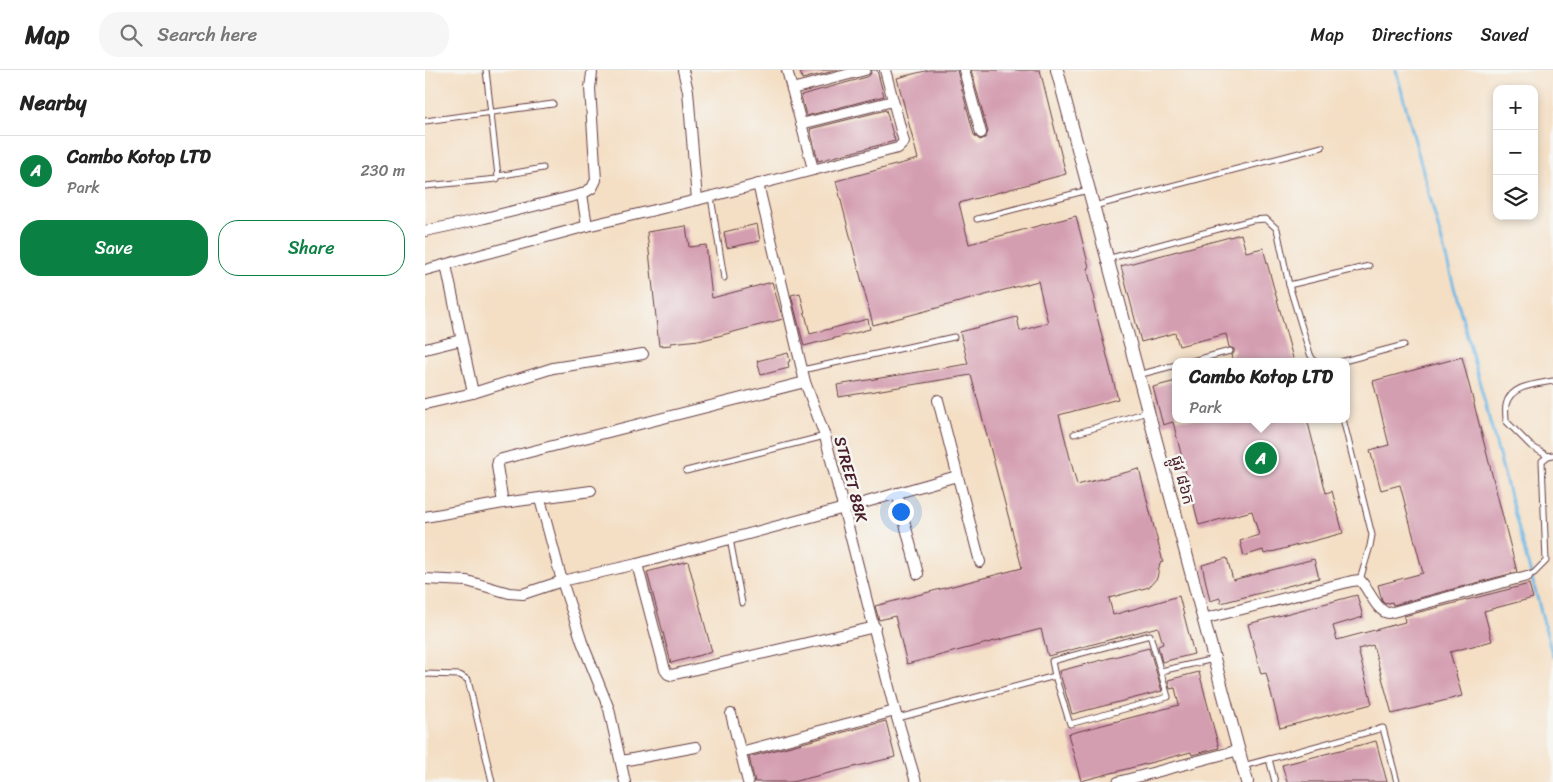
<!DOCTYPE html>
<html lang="en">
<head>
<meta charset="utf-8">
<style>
  body { margin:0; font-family:Sriracha,"Noto Sans Khmer",sans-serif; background:#f6f6f6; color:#222 }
  .controls { position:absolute; right:15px; top:15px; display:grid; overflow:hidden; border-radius:10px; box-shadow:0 2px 8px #0003 }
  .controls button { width:45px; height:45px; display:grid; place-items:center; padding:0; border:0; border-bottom:1px solid #e0e0e0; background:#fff; color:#222; font:25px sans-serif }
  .you { position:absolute; left:475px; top:441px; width:18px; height:18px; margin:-12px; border:4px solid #fff; border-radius:50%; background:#1a73e8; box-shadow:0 0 0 8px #1a73e833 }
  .badge { display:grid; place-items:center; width:32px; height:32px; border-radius:50%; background:#0b8043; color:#fff; font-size:16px; font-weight:700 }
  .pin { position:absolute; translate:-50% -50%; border:2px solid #fff; box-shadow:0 1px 5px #0006 }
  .popup { position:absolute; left:747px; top:288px; width:178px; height:65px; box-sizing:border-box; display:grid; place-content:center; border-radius:10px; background:#fff; filter:drop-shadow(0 1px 4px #0005); font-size:16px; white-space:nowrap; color:#767676 }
  .popup b { font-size:19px; color:#222 }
  .popup::after { content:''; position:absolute; left:50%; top:100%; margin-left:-10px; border:10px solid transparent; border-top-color:#fff }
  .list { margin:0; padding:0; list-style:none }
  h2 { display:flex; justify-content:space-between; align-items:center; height:65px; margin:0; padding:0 20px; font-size:21px }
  h2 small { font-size:16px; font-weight:400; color:#767676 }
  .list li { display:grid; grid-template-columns:32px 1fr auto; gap:15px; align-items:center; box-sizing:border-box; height:70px; padding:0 20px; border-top:1px solid #e0e0e0 }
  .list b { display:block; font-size:19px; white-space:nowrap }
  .list p { margin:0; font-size:16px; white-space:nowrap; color:#767676 }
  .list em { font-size:16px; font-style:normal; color:#767676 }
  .actions { display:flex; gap:10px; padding:15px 20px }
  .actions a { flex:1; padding:11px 0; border:1px solid #0b8043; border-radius:20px; text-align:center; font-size:18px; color:#0b8043 }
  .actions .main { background:#0b8043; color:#fff }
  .icon { flex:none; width:28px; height:28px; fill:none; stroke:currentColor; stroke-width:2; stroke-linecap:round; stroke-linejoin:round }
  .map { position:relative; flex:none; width:1128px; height:712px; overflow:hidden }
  header { display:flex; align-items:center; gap:30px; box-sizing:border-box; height:70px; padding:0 25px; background:#fff; border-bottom:1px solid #e0e0e0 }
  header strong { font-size:24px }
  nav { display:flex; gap:28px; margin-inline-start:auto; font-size:18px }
  .search { width:350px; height:45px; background:#f6f6f6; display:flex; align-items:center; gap:12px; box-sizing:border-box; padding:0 18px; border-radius:20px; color:#767676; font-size:19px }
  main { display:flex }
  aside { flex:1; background:#fff }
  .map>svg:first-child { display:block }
</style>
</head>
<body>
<header>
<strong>Map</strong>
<div class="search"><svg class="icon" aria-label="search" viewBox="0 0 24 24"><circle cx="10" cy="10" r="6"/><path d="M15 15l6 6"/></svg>Search here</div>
<nav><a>Map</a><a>Directions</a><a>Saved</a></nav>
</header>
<main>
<aside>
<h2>Nearby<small></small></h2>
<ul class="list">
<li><span class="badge">A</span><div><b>Cambo Kotop LTD</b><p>Park</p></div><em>230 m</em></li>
</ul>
<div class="actions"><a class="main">Save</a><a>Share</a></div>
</aside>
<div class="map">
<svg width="1128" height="712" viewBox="0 0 1128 712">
  <rect width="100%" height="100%" fill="#f6f6f2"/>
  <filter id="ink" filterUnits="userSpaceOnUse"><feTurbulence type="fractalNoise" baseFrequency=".02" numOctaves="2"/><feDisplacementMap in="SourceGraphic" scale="10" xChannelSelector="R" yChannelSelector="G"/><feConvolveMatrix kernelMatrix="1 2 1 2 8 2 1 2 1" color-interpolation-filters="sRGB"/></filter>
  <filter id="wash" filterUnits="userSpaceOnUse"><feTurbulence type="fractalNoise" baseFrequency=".0096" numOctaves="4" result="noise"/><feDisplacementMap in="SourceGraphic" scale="20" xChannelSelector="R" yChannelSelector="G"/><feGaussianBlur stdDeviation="1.12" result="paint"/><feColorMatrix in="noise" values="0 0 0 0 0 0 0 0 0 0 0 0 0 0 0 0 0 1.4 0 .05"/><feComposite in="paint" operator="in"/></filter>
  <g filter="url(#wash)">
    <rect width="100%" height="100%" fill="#f4dfc5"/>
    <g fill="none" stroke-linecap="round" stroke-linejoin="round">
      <polyline stroke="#6cb8e5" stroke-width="3" points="971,0 1128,587"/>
    </g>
    <g id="blocks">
      <g fill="#d49eb1">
        <polygon points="375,0 413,0 377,9"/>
        <polygon points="447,0 452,0 459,26 381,46 376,25 442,7 445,5"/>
        <polygon points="504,0 532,0 549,65 555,70 560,68 563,62 546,0 615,0 641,104 534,133 544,174 651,146 664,197 662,198 670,230 668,231 693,329 634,345 652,415 714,399 738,492 735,493 732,508 724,517 684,528 688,545 754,526 769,584 737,592 733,576 738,574 733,557 623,586 616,559 482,594 470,546 454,550 450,536 597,498 546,305 414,327 412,315 543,294 535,262 592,247 595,261 623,253 613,211 448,255 411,111 493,89 472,8"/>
        <polygon points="461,40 470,71 393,91 385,59"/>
        <polygon points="332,154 335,171 302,178 299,162"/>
        <polygon points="261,156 264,177 281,175 287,228 347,212 358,249 274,271 274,270 246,273 246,275 234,276 222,162"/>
        <polygon points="816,164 821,182 838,178 869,292 808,292 806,285 809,283 809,279 804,277 801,264 754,276 750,263 716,272 696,196"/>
        <polygon points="375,223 385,264 443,249 445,259 379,276 366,225"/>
        <polygon points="363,283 365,291 363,292 364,298 336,305 332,291"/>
        <polygon points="1037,287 1092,502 968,535 967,532 960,534 957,531 953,515 998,503 975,415 956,420 945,380 964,375 948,311"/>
        <polygon points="751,311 751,349 882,349 901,423 907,421 918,463 839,484 838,480 819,486 815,471 834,465 827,441 774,455 748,352 738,355 728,317"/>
        <polygon points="802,488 808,510 889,489 894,508 796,533 795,528 785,531 777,495"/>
        <polygon points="263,491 287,582 246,593 222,502"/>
        <polygon points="1104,514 1108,528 1059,541 1067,571 1025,582 1037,626 967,644 948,575 933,579 947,634 855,658 841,603 836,604 823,554 932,525 938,547 908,556 912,570 980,552 979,546"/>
        <polygon points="724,578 737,621 647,644 634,601"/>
        <polygon points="774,602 794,678 767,685 766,682 656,711 643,664 754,635 750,618 745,619 743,610"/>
        <polygon points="461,651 470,687 367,712 330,712 324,687"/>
        <polygon points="951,671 962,712 862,712 857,695"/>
      </g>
    </g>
  </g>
  <g filter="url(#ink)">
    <use href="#blocks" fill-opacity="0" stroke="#643c42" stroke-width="1"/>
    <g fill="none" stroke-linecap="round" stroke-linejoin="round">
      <defs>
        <g id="service">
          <polyline points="0,51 128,34"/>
          <polyline points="73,106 118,98"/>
          <polyline points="0,116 72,109 73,106 61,0"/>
          <polyline points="286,127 299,208"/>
          <polyline points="669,136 897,77"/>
          <polyline points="552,149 663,120"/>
          <polyline points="682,189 827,150 841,149 852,159 864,215 885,284 889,292"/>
          <polyline points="864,215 944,196"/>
          <polyline points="763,292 805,281"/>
          <polyline points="915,292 979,275"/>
          <polyline points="377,300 529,267"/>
          <polyline points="713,305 751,295"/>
          <polyline points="918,349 947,465 945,476 935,510"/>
          <polyline points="649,364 722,342"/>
          <path d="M1123,386l-17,-10 -25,-25c0,-5 -1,-12 0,-16 4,-20 31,-21 47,-24"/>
          <polyline points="261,401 400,366"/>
          <polyline points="305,469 317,533"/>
          <polyline points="1102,506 1109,503 1121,491 1117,391 1123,386 1128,385"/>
          <polygon points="725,565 743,627 645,654 630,606 627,591"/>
          <polyline points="736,601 789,589"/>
          <polyline points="0,604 35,605 43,610 67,712"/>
          <polyline points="473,648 630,606"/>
          <polyline points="844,689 850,712"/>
          <polyline points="818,696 958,658 972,712"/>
        </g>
        <g id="minor">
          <polyline points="258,0 263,21 272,130"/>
          <polyline points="362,0 388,99"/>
          <polyline points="539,0 556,63"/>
          <polyline points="367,19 440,0"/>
          <polyline points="376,54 468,31"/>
          <polyline points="333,114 380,312 400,366 470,641 491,712"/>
          <polyline points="162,156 157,124 167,118 171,110 165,18 167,3"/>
          <polyline points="0,161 56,149 157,124"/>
          <polyline points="21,195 48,323"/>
          <polyline points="0,200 162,156 272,130 473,78 479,72 460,0"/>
          <polyline points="0,279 36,270"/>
          <polyline points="513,330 555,492"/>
          <polyline points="0,334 48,323 128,298 218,284"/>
          <polyline points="472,423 493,504"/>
          <polyline points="115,429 137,511 157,572 184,639 200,712"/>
          <polyline points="78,433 72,396 73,391 77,389 380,312"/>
          <polyline points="0,447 78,433 166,421"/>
          <polyline points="212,494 240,600 243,604 246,605 450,557"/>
          <polyline points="0,509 42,511 84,523 98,524 137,511 212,494 438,433 532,406"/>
          <path d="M778,549l149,-38 8,-1c9,9 17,33 29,33l138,-37"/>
          <polyline points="306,644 323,712"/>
          <polyline points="316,682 470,641"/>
          <polyline points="197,691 271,677"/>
          <polyline points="693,712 814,680"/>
        </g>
        <polyline id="tertiary" points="632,0 822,712"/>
      </defs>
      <use href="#service" stroke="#643c42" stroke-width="7"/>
      <use href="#minor" stroke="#643c42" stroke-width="12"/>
      <use href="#tertiary" stroke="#643c42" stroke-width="14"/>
      <use href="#service" stroke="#fff" stroke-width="5"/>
      <use href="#minor" stroke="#fff" stroke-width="10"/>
      <use href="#tertiary" stroke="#fff" stroke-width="12"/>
    </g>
  </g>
  <g text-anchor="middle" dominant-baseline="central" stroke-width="5" stroke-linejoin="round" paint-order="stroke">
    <g font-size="16" fill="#4a1f2b" stroke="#f6f6f2">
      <text transform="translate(426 409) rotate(75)">STREET 88K</text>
      <text transform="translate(758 410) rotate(75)">ផ្លូវ ៨៦ក</text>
    </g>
  </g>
</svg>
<div class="controls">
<button>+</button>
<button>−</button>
<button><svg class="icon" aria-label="layers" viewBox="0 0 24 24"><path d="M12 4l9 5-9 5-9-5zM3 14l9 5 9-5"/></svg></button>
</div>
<div class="you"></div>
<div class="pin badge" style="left:836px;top:388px">A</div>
<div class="popup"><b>Cambo Kotop LTD</b>Park</div>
</div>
</main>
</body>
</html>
